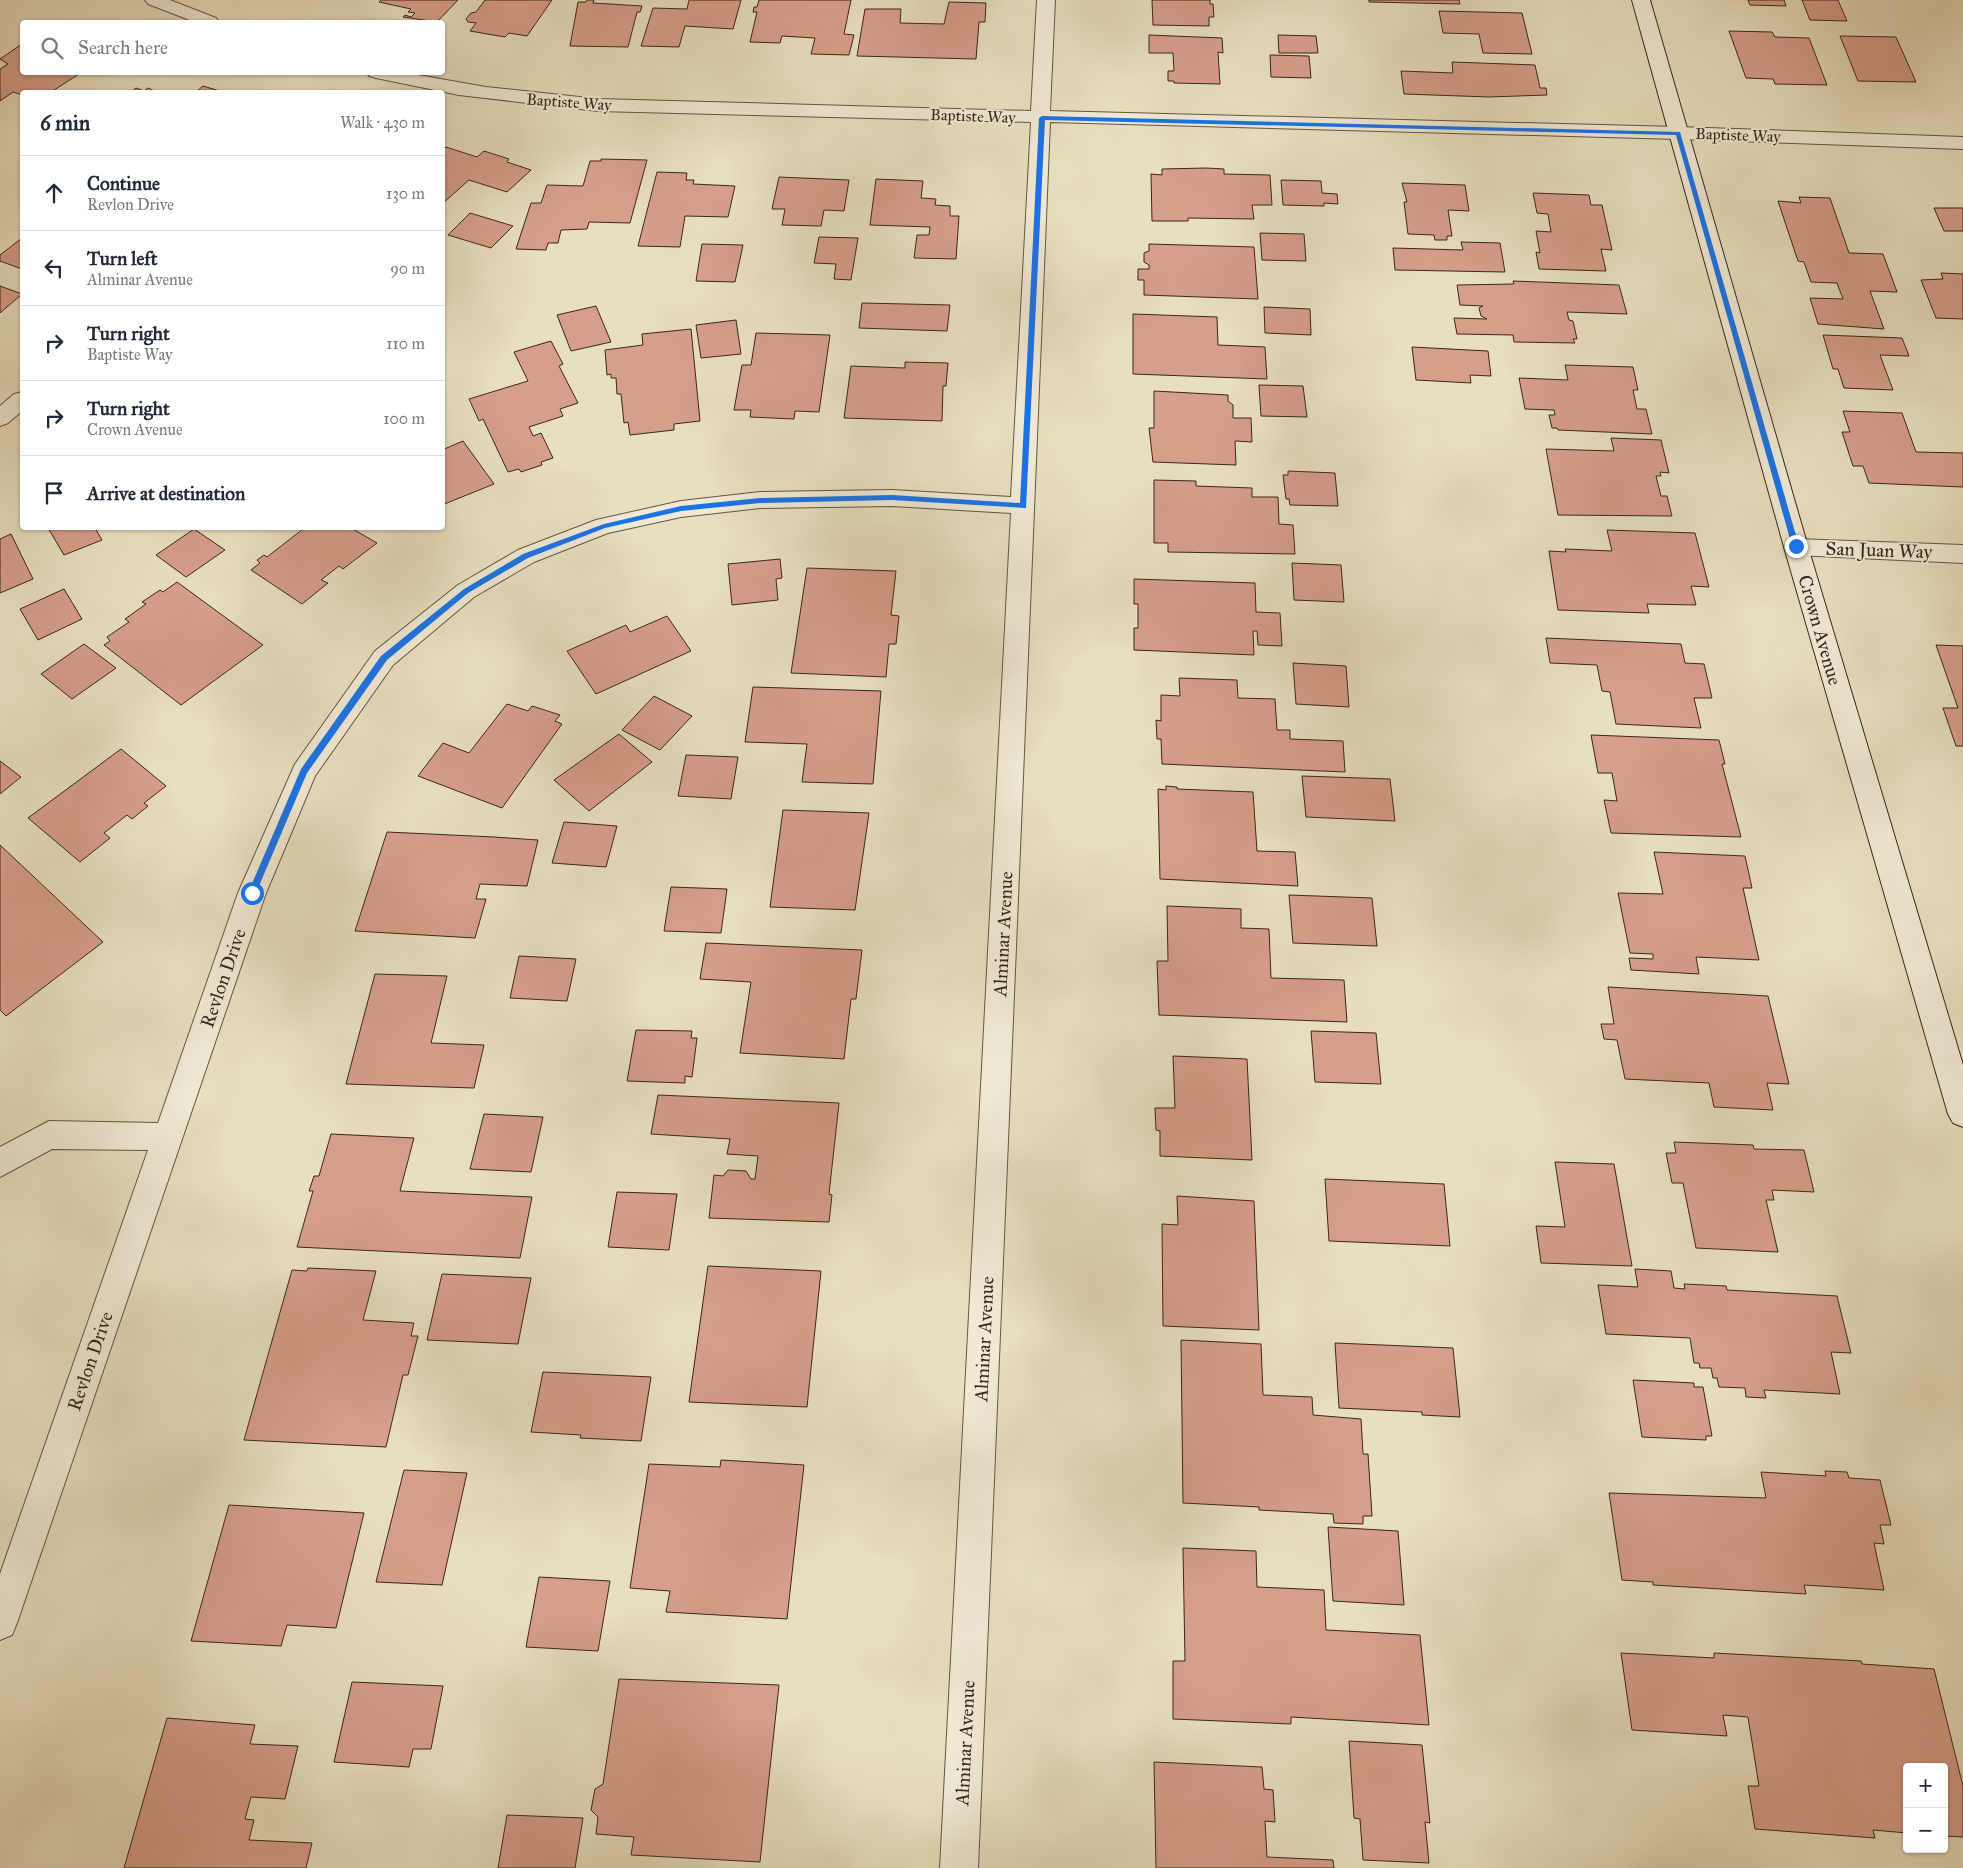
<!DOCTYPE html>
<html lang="en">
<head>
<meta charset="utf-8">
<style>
  body { margin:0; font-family:"IM FELL Great Primer",serif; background:#f2f2f3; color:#1f2937 }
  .controls { position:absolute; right:15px; bottom:15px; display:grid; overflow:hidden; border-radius:5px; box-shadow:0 1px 4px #0004 }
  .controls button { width:45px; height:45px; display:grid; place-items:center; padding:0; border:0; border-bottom:1px solid #e0e1e3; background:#fff; color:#1f2937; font:25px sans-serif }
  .stop { position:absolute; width:15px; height:15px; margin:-11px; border:4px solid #1a73e8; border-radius:50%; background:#fff }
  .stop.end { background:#1a73e8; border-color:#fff; box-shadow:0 1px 5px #0008 }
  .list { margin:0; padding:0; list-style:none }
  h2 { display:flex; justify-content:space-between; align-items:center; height:65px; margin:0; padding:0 20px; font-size:21px }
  h2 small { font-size:16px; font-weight:400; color:#747a83 }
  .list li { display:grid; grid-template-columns:32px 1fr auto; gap:15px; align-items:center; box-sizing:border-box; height:75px; padding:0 20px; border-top:1px solid #e0e1e3 }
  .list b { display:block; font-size:19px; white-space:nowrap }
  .list p { margin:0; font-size:16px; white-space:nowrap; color:#747a83 }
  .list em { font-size:16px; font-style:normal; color:#747a83 }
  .icon { flex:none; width:28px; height:28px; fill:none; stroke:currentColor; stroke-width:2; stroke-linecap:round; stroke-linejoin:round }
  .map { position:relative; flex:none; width:1963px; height:1868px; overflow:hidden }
  .search { position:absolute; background:#fff; box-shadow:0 1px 4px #0004; left:20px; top:20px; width:425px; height:55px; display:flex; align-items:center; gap:12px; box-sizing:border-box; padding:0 18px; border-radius:5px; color:#747a83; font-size:19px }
  .panel { position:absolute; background:#fff; box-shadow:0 1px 4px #0004; left:20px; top:90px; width:425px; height:440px; border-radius:5px }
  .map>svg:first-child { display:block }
</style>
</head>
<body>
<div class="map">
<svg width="1963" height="1868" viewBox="0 0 1963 1868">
  <rect width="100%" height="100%" fill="#e8dfbf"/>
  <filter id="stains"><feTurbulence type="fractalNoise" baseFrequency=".004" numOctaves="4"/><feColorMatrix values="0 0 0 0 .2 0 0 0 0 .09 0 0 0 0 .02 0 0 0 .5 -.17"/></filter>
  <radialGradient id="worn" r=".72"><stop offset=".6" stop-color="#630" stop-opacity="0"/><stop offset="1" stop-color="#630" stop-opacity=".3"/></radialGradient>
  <g fill="#d79e8a" stroke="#392719">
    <polygon points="381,0 458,0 437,22 403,17 405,15 411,17 415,13 408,12 411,9 379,2"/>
    <polygon points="485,0 552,0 527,36 509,33 505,37 470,31 476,23 468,22 466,19 471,13 476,12"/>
    <polygon points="587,0 594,0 593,3 642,6 640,12 637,12 628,47 570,46 578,2 586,2"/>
    <polygon points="689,0 741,0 733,29 685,26 679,47 641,46 653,8 687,9"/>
    <polygon points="759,0 851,0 844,34 854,35 849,55 811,54 815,38 782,36 780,43 750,42 757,12 753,12 754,7 757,7"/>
    <polygon points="1152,0 1210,0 1210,4 1213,4 1214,17 1209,17 1209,26 1153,25"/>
    <polygon points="1369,0 1459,0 1460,4 1369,2"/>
    <polygon points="1748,0 1784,0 1786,6 1750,5"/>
    <polygon points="1802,0 1838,0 1847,21 1810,20"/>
    <polygon points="949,2 986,3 985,22 979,22 976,59 857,56 865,9 901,9 900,23 944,24"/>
    <polygon points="1439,11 1522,13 1532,54 1483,53 1479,34 1443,33"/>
    <polygon points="1729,31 1772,32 1775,37 1809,38 1827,85 1775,84 1773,79 1746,78"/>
    <polygon points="1149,35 1222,38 1223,53 1218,52 1220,84 1174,83 1174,81 1168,81 1168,71 1174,71 1173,53 1149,53"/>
    <polygon points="1278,35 1316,36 1318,53 1279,53"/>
    <polygon points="1840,36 1896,37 1916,82 1858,81"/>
    <polygon points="22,44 22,72 82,72 51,92 22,92 22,95 13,92 0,101 0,69 8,64 0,59"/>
    <polygon points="1270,55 1309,56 1311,78 1271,77"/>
    <polygon points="1452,62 1535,65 1540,88 1546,88 1547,95 1489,97 1404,94 1401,71 1453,73"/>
    <polygon points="203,86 223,92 196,92"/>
    <polygon points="136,88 144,91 148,88 156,92 131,92"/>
    <polygon points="446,147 477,157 484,151 509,159 507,162 531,170 507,192 469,180 442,204 442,151"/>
    <polygon points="601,159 647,160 630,223 589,222 587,229 561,230 558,243 548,243 546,250 516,249 531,203 541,203 547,185 583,186 590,161 601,161"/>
    <polygon points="1206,168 1224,169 1224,174 1270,175 1272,205 1252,205 1254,219 1188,218 1188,221 1152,221 1151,174 1162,175 1162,169"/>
    <polygon points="657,172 687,173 686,180 694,180 693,184 735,186 728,217 685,216 680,247 638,246"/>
    <polygon points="779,177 849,180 844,211 824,210 821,226 782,225 785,209 772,209"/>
    <polygon points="876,179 923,181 921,198 936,199 935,205 950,206 950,216 959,216 956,259 914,258 917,235 929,235 930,227 870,225"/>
    <polygon points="1281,180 1321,181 1322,193 1337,194 1338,204 1324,203 1324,206 1283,205"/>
    <polygon points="1402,183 1465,185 1469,211 1448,210 1452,236 1447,236 1447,240 1435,240 1434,235 1408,234 1404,202 1407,202"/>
    <polygon points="1533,193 1589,195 1591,205 1602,205 1612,250 1601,249 1606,271 1539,269 1536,252 1540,253 1536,231 1551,232 1548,214 1537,213"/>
    <polygon points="1799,197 1830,198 1849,253 1883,254 1897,292 1870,291 1884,329 1818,324 1810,298 1843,299 1837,283 1811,282 1804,262 1798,261 1778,201 1801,203"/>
    <polygon points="1934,208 1963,208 1963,231 1944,231"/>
    <polygon points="470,213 513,226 491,248 448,235"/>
    <polygon points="1260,233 1304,234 1306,261 1262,260"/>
    <polygon points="819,237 858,238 851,280 834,279 836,264 814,263"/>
    <polygon points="22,238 22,269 0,261 0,255"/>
    <polygon points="1461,242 1500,243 1505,272 1395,270 1393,248 1463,250"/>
    <polygon points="702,244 743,245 735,282 696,281"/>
    <polygon points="1149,244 1254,247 1258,299 1144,295 1144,280 1138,280 1138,269 1149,269 1149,265 1144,262 1144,253 1149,251"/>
    <polygon points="1941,273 1963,274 1963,319 1936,318 1921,280 1943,279"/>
    <polygon points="1513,281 1619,285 1627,314 1567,312 1569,320 1573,321 1577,339 1573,339 1575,343 1514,342 1513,335 1457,334 1454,318 1487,319 1481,316 1479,308 1483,306 1460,305 1457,285 1514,284"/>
    <polygon points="0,286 22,294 0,313"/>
    <polygon points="862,303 950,305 947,331 859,328"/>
    <polygon points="596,306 611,342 571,351 557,315"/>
    <polygon points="1264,307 1310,309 1311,335 1265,333"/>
    <polygon points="1133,314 1217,317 1218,345 1265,347 1267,379 1133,374"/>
    <polygon points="736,320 741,354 701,358 696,325"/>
    <polygon points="691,329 700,421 674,424 674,430 630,435 628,422 624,423 621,394 617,394 616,378 611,378 611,374 607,375 605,350 643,345 642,334"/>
    <polygon points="756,333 830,335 819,412 795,411 794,419 750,417 751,410 734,410 742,365 751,365"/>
    <polygon points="1823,335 1902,338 1909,356 1880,355 1893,390 1844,388 1838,369 1833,369"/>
    <polygon points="551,341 563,364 559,366 578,403 560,409 563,416 529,427 533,436 541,433 553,458 541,462 542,465 521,472 519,469 508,472 483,419 479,421 469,399 528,381 514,352"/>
    <polygon points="1412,347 1488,351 1491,376 1470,375 1471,383 1416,380"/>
    <polygon points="905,362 948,363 946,386 943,386 942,421 844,418 851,366 905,368"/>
    <polygon points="1565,365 1633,367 1638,390 1633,390 1637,409 1646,409 1652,434 1558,430 1557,428 1552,428 1549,415 1555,415 1554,410 1525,409 1519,378 1568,380"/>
    <polygon points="1259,385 1303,386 1307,417 1261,416"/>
    <polygon points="1154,391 1228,395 1228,401 1233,405 1233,418 1251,418 1252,442 1235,441 1236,465 1153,462 1149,428 1154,428"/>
    <polygon points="1843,411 1902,413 1916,452 1963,453 1963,487 1869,483 1863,466 1853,466 1842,432 1850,432"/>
    <polygon points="1611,438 1661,440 1669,473 1660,472 1661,476 1656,476 1661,496 1667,496 1672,516 1558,515 1546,449 1614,451"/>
    <polygon points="463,441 494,484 442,505 442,450"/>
    <polygon points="1288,471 1335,473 1338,506 1290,505 1289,499 1286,499 1283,475 1288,475"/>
    <polygon points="1154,480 1196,481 1196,486 1252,488 1252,497 1278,497 1279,524 1293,525 1295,554 1168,552 1168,543 1154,543"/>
    <polygon points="48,528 95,528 102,540 64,555"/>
    <polygon points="301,528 351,528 377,543 343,569 339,566 321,580 328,583 302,604 251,570 260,563 257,560 264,555 267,557 303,529"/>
    <polygon points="194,529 225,550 186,577 156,555"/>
    <polygon points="1607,530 1695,533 1709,587 1691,586 1696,605 1647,604 1649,613 1558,610 1549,551 1566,552 1565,549 1612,551"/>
    <polygon points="11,534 33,579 0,593 0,539"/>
    <polygon points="780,559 782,578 776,579 778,600 732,605 728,564"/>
    <polygon points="1292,563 1341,565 1344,602 1294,600"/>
    <polygon points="807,568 896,571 891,615 899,616 896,644 889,644 886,677 791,673"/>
    <polygon points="1134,579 1255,583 1256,612 1280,613 1282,646 1258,645 1257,631 1253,631 1254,655 1134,650 1134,628 1138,628 1138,604 1134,604"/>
    <polygon points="177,582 263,645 181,705 104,645 110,641 107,637 129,622 125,619 146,604 142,602 160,590 163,592"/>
    <polygon points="64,589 82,619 38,640 20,609"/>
    <polygon points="667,616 691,651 596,694 567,651 626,625 630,632"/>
    <polygon points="1546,638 1681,644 1685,663 1704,664 1712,698 1694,698 1701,728 1616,724 1610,692 1602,691 1597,665 1550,663"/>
    <polygon points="84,644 116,668 72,699 41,674"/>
    <polygon points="1936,645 1963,646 1963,746 1956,746 1943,708 1958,708"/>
    <polygon points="1293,663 1346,666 1349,707 1296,704"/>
    <polygon points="1179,678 1237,680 1238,698 1275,699 1277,730 1290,730 1290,739 1343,741 1345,772 1162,764 1161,739 1157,739 1156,720 1161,721 1161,695 1180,696"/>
    <polygon points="753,687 881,691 873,784 802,782 807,744 745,742"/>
    <polygon points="654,696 692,716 660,750 622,730"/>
    <polygon points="507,704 528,711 532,706 560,715 555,721 562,724 502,808 418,776 443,743 469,753"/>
    <polygon points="619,734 652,762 589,811 554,780"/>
    <polygon points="1591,735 1719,740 1725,764 1722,764 1741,837 1611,833 1604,800 1617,801 1612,773 1598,773"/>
    <polygon points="121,749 166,786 144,803 148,806 132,819 127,815 104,833 110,838 80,862 28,818"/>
    <polygon points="686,755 738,757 731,799 678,796"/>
    <polygon points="0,761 21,777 0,794"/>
    <polygon points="1302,776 1390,779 1395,821 1306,817"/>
    <polygon points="1166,786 1177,787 1177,789 1253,792 1257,851 1295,852 1298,886 1160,879 1158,789 1166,790"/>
    <polygon points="783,810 869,813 855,910 770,907"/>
    <polygon points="564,822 617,826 606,867 552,863"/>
    <polygon points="387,832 494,837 538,840 527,886 480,884 476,899 486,899 475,938 355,931"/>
    <polygon points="0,845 103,942 6,1016 0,1010"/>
    <polygon points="1654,852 1745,856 1752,888 1743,888 1759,960 1696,957 1699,974 1631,970 1629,958 1653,959 1653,954 1630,953 1618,893 1663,894"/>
    <polygon points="671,887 727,889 721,933 664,931"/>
    <polygon points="1289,895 1372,898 1377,946 1293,943"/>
    <polygon points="1167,906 1241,909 1241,928 1269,929 1271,978 1344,980 1347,1022 1159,1015 1157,961 1168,961"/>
    <polygon points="706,943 862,950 856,999 851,999 844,1059 740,1053 751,982 700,979"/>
    <polygon points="519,956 576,959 567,1001 510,998"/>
    <polygon points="375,974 447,976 431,1043 484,1045 474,1088 346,1084"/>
    <polygon points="1608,987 1768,996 1789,1084 1767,1083 1773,1110 1714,1107 1709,1083 1625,1079 1617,1040 1604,1039 1601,1024 1614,1024"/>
    <polygon points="636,1030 692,1031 691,1038 697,1038 692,1077 685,1076 685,1083 627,1081"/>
    <polygon points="1311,1031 1376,1033 1381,1084 1315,1082"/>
    <polygon points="1173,1056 1247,1059 1252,1160 1160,1156 1160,1131 1156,1130 1155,1108 1175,1108"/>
    <polygon points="658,1095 839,1103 829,1194 832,1195 829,1222 709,1218 714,1175 723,1176 728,1170 746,1171 751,1179 755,1179 758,1156 727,1154 730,1139 651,1134"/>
    <polygon points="484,1114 543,1117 531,1172 470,1169"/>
    <polygon points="331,1134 414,1138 400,1191 532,1197 520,1258 297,1247 313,1191 309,1191 314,1176 319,1176"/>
    <polygon points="1674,1142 1753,1145 1754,1149 1804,1150 1814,1192 1772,1190 1774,1200 1766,1200 1778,1252 1696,1248 1683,1183 1672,1183 1666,1153 1676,1153"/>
    <polygon points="1555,1162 1614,1164 1632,1266 1541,1263 1536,1226 1565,1227"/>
    <polygon points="1325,1179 1444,1184 1450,1246 1329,1241"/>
    <polygon points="617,1192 677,1194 669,1250 608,1247"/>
    <polygon points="1177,1196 1254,1201 1259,1330 1163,1326 1162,1224 1178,1225"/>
    <polygon points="708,1266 821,1271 807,1407 689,1402"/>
    <polygon points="308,1268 376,1271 363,1320 414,1323 411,1336 418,1336 408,1375 403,1375 386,1447 244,1440 292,1270 307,1271"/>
    <polygon points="1635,1269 1671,1271 1674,1288 1685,1289 1684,1284 1726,1286 1727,1290 1837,1296 1851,1353 1831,1352 1840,1394 1764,1390 1766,1398 1746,1397 1745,1388 1719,1387 1717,1378 1713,1378 1711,1368 1700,1368 1699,1363 1694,1363 1690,1338 1606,1334 1598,1285 1638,1287"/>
    <polygon points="442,1274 531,1278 518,1344 427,1340"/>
    <polygon points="1181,1340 1261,1344 1263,1395 1312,1397 1313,1415 1361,1419 1363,1454 1368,1454 1372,1516 1363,1516 1363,1524 1334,1523 1333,1514 1259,1510 1259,1507 1183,1503"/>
    <polygon points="1335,1343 1453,1348 1460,1417 1422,1415 1422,1412 1339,1408"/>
    <polygon points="543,1372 651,1377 641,1441 580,1438 581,1435 531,1432"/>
    <polygon points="1633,1380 1694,1383 1694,1387 1703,1387 1712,1436 1706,1436 1706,1440 1642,1437"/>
    <polygon points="721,1460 804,1465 787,1619 666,1612 670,1591 630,1588 649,1464 720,1467"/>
    <polygon points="404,1470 467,1473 442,1585 376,1582"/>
    <polygon points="1825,1471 1847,1472 1849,1478 1880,1480 1891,1525 1880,1525 1884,1544 1874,1543 1884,1590 1804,1585 1806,1594 1653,1585 1653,1582 1622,1580 1609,1493 1766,1498 1761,1472 1826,1476"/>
    <polygon points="229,1505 364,1513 336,1628 287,1625 281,1646 191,1641"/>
    <polygon points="1328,1527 1398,1531 1404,1605 1333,1601"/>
    <polygon points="1183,1548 1256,1551 1257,1587 1324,1590 1326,1630 1420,1635 1429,1725 1291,1717 1291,1724 1173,1719 1173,1661 1185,1661"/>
    <polygon points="539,1577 610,1581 598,1651 526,1647"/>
    <polygon points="1621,1653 1714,1658 1714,1653 1861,1661 1862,1664 1934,1669 1963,1786 1963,1837 1944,1836 1944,1767 1907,1767 1907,1833 1873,1830 1875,1838 1755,1829 1748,1786 1759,1786 1748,1717 1723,1715 1727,1736 1632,1730"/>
    <polygon points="619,1679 779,1685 760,1862 631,1855 634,1837 596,1834 598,1817 591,1810 595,1789 603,1784"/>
    <polygon points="352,1682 443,1686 431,1749 413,1749 409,1767 334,1762"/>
    <polygon points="167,1718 255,1725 250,1744 298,1746 285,1799 251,1797 245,1819 254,1820 249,1840 312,1843 306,1868 124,1868"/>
    <polygon points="1349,1741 1422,1745 1430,1823 1425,1822 1429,1863 1363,1860 1360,1819 1354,1818"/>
    <polygon points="1154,1762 1262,1767 1264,1789 1273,1790 1275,1822 1265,1821 1267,1857 1333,1860 1334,1868 1156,1868"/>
    <polygon points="507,1815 583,1818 575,1868 498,1868"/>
  </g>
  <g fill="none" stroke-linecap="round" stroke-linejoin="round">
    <defs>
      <g id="street">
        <polygon points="145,0 170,0 216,18 219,22 195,22 148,4"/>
        <polygon points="1037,0 1055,0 1050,111 1678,127 1963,137 1963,149 1678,139 1050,122 978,1868 940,1868 1011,513 892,506 760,508 681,517 608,533 534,562 474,597 393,665 315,776 266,893 17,1623 12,1635 0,1640 0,1574 148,1150 52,1149 0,1177 0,1147 49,1121 158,1123 238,893 295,764 375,651 458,585 518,550 596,520 681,501 760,492 892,490 1011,497 1031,122 598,111 459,95 376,78 369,76 367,72 401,72 486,87 598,99 1031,111"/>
        <polygon points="22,392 22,411 8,423 0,426 0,406 14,394"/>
        <polygon points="1796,539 1963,545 1963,563 1796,555 1788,553 1784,547 1788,541"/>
      </g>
      <polygon id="secondary" points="1632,0 1650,0 1808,547 1963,1065 1963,1127 1953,1123 1948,1114 1784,547"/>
    </defs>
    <use href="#street" stroke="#655542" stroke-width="2"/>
    <use href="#secondary" stroke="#392719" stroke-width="2"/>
    <use href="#street" fill="#f0ead5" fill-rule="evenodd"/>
    <use href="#secondary" fill="#f0ead5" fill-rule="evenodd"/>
  </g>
  <polygon fill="#1a73e8" points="1042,116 1680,132 1799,546 1796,549 1792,546 1676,135 1045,120 1026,508 892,500 760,503 681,511 605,528 528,558 468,593 387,660 307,773 256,893 255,896 250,896 248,893 301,769 381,656 464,589 523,554 604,524 681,506 760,498 892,495 1020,503 1039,118"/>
  <g text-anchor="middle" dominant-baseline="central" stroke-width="4" stroke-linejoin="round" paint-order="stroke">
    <g font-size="16" fill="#392719" stroke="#f0ead5">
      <text transform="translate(569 102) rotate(4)">Baptiste Way</text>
      <text transform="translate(973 116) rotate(2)">Baptiste Way</text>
      <text transform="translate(1738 135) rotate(2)">Baptiste Way</text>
    </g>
    <g font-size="19" fill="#392719" stroke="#f0ead5">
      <text transform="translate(1879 550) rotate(2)">San Juan Way</text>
      <text transform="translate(1820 630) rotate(74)">Crown Avenue</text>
      <text transform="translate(1003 934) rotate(-87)">Alminar Avenue</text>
      <text transform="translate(223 978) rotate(-71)">Revlon Drive</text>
      <text transform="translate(984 1339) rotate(-87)">Alminar Avenue</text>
      <text transform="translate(90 1361) rotate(-71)">Revlon Drive</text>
      <text transform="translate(965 1743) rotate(-87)">Alminar Avenue</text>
    </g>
  </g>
  <rect width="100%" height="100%" filter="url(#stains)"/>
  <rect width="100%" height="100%" fill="url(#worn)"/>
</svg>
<div class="controls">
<button>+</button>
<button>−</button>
</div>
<div class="stop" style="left:252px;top:893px"></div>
<div class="stop end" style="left:1796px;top:546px"></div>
<div class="search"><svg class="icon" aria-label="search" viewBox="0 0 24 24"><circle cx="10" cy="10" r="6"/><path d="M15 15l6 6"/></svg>Search here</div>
<section class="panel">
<h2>6 min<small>Walk · 430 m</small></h2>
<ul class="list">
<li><svg class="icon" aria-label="ahead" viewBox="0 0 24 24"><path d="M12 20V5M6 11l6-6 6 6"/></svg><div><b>Continue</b><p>Revlon Drive</p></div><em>130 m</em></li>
<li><svg class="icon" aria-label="left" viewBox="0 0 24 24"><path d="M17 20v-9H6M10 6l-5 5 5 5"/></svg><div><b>Turn left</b><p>Alminar Avenue</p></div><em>90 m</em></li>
<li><svg class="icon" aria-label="right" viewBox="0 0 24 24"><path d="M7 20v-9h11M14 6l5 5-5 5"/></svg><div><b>Turn right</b><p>Baptiste Way</p></div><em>110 m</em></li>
<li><svg class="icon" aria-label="right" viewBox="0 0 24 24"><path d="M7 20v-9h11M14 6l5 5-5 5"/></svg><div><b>Turn right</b><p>Crown Avenue</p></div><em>100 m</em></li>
<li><svg class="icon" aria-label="arrive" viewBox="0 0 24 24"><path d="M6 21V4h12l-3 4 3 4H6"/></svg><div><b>Arrive at destination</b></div></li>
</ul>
</section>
</div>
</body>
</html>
